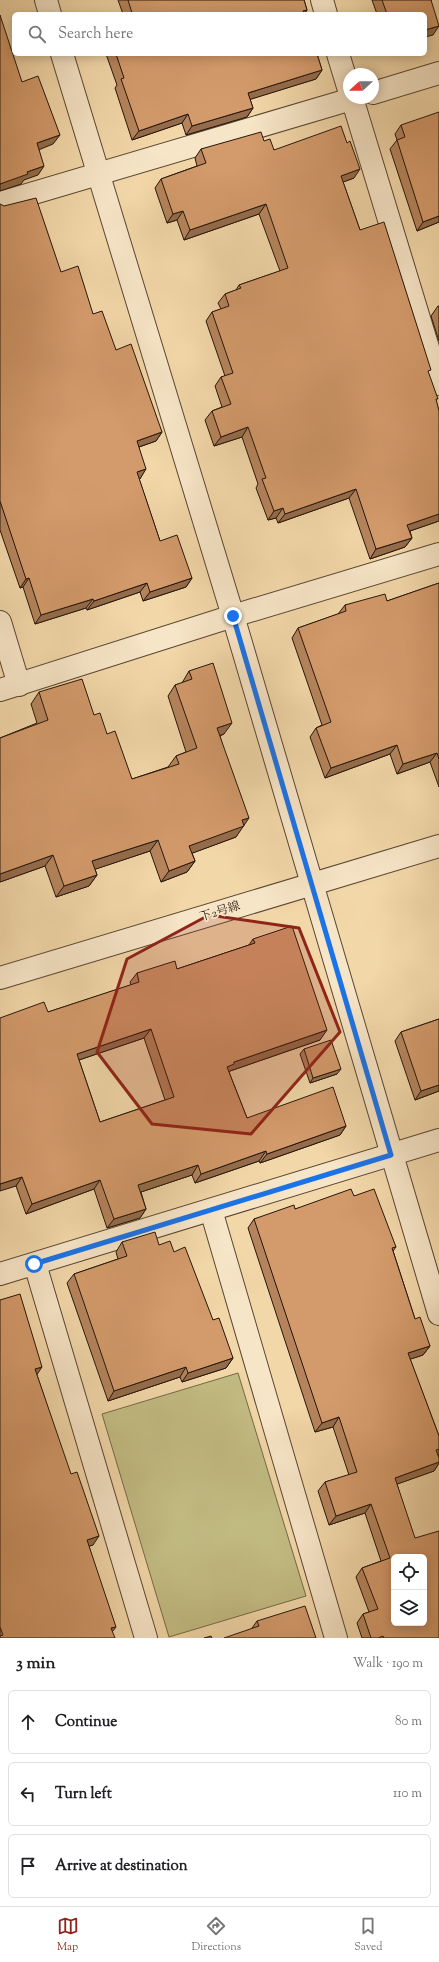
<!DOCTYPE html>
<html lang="en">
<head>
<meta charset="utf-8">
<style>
  body { margin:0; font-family:"Sorts Mill Goudy","Noto Serif JP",serif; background:#f2f2f2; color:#202124 }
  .controls { position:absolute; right:12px; bottom:12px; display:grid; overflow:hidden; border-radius:6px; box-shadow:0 2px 10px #0003 }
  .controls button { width:36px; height:36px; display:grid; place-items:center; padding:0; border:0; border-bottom:1px solid #e0e0e0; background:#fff; color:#202124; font:20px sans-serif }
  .compass { position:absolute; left:343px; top:68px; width:36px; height:36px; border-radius:50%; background:#fff; box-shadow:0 2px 10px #0003; rotate:249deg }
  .stop { position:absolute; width:12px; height:12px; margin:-9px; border:3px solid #1a73e8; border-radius:50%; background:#fff }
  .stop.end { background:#1a73e8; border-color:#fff; box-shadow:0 1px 4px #0008 }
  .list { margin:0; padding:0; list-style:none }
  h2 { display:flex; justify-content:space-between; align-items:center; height:52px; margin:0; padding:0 16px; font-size:17px }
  h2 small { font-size:13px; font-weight:400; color:#757577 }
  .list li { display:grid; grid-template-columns:26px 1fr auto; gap:12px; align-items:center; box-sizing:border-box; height:64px; margin:0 8px 8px; padding:0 8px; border:1px solid #e0e0e0; border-radius:6px }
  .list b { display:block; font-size:15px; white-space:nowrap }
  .list em { font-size:13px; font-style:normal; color:#757577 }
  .icon { flex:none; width:22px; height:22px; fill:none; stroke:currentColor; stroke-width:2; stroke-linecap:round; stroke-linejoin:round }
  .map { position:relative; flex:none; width:439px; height:1638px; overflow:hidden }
  .search { position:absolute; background:#fff; box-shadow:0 2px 10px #0003; left:12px; right:12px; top:12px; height:44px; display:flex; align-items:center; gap:10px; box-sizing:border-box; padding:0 14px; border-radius:6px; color:#757577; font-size:15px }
  .sheet { height:268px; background:#fff }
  nav { display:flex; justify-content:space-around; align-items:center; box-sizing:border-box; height:56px; border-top:1px solid #e0e0e0; background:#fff; font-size:11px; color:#757577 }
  nav a { display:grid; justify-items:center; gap:2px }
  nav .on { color:#8f2418 }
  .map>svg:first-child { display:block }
</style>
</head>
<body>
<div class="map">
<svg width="439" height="1638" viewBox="0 0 439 1638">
  <rect width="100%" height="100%" fill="#f2d7a9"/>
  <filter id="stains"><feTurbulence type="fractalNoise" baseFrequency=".005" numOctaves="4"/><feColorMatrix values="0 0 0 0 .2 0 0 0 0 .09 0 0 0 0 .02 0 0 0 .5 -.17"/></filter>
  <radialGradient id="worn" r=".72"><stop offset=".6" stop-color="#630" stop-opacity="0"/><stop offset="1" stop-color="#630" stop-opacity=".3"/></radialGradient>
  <polygon fill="#c2bc83" stroke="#746947" points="238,1373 306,1596 169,1637 102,1414"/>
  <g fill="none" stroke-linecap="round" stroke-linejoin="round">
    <defs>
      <g id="minor">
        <polyline points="46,0 50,14"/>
        <polyline points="322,0 326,14"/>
        <polyline points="62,54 233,616 439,1314"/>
        <polyline points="338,54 349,90"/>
        <polyline points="373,93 439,73"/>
        <polyline points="352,98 439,384"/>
        <polyline points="0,203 355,98"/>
        <polyline points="0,622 19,685"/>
        <polyline points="0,690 233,616 439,554"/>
        <polyline points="0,978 439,846"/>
        <polyline points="211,1210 336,1638"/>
        <polyline points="35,1264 146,1638"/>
        <polyline points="0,1274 439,1140"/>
      </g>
    </defs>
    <use href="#minor" stroke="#594632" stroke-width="24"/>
    <use href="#minor" stroke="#f7e5c7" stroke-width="22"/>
  </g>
  <g fill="#b5845c" stroke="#26160b" fill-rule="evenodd">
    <polygon points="118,0 304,0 307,10 304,14 123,14"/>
    <polygon points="372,0 431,0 433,35 425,14 377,14"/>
    <polygon points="106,54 317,54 322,70 316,79 250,99 253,108 247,117 186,135 182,123 132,140 115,88 117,85"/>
    <polygon points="401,125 439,222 417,231 390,149 397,140 395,134"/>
    <polygon points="264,141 274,150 354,178 343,182 360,230 428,374 439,411 439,521 410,531 412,538 405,547 370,559 349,498 278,523 276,518 268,520 256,488 258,484 242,437 214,446 205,420 212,411 222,407 215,386 221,377 225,376 206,321 212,312 221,309 218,303 225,294 236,290 239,285 280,271 259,214 184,240 177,220 167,223 155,188 161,179 197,166 195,158 201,149"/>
    <polygon points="0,204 61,272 93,314 116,350 162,432 156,441 139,447 140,479 139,479 160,541 192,578 186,587 143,601 140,592 87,610 86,608 35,624 23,587 20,588 0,530"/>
    <polygon points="438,306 439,306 439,341 431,316"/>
    <polygon points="439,583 439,787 430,762 397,774 390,754 325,778 310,737 316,728 322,725 292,638 298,628 338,614 345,605 387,601"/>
    <polygon points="189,671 224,734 220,736 243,825 236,837 192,853 195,861 187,872 161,882 150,851 95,869 97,875 89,886 56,897 45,866 0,882 0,738 37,723 31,704 39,692 94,715 107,734 132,779 168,767 176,756 186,752 168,696 175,685 182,683"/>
    <path d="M253,939l67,101 -90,31 -1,1 18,46 99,8 -6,9 -80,28 -1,-2 -64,22 -3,-8 -51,17 5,17 -6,9 -33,10 -13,-39 -68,25 -10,-28 32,-174 83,-27 -1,-3 7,-9 40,-4 72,-24zM144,1038l21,62 -65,22 -21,-62z"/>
    <polygon points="439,1019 439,1091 415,1100 395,1041 401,1032"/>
    <polygon points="304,1049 337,1074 310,1083 300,1054"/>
    <polygon points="354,1196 396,1247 393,1251 415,1319 430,1346 423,1355 410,1359 439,1436 439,1454 438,1455 439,1458 439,1463 434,1471 397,1484 439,1638 362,1638 357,1623 363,1614 369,1612 356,1577 362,1568 381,1561 365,1513 329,1525 318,1491 325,1482 349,1475 333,1427 315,1432 248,1228 254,1219 295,1209"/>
    <polygon points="122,1242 159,1245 174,1252 213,1320 233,1358 226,1368 182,1382 180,1377 108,1401 67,1283 74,1274 118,1259 116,1252"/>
    <polygon points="0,1300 37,1375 93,1545 89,1546 112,1632 0,1638"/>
    <polygon points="257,1621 316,1638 252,1628"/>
  </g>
  <g fill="#946c4b" stroke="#26160b">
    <polygon points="307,10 304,14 301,14 303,11"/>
    <polygon points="439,26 433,35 425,37 425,30"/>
    <polygon points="322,70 316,79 242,102 248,93"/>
    <polygon points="253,108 247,117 186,135 192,126"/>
    <polygon points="188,114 182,123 132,140 139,131"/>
    <polygon points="60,135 53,144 31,153 37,143"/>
    <polygon points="44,166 38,175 24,180 21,184 0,191 0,184 27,172"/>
    <polygon points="360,169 354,178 335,185 341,176"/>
    <polygon points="266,204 259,214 184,240 190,230"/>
    <polygon points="183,211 177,220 167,223 173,214"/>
    <polygon points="439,216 439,222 417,231 423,222"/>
    <polygon points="248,427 242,437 214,446 221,437"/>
    <polygon points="162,432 156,441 130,450 137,441"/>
    <polygon points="146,469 140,479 130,482 137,472"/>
    <polygon points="356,489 349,498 278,523 285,514"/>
    <polygon points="283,508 276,518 268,520 274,511"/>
    <polygon points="439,514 439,521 401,534 407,525"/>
    <polygon points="412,538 405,547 370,559 376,549"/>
    <polygon points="29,578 23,587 20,588 26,579"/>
    <polygon points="192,578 186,587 143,601 150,592"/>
    <polygon points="147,583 140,592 87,610 94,601"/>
    <polygon points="93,599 86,608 35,624 41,615"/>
    <polygon points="232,723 224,734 209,739 217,728"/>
    <polygon points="397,745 390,754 325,778 331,768"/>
    <polygon points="437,753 430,762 397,774 403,764"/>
    <polygon points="249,818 236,837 182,857 189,846 242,820"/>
    <polygon points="158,840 150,851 84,873 92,861"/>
    <polygon points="53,855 45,866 0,882 0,874"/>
    <polygon points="195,861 187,872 161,882 169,871"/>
    <polygon points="97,875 89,886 56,897 64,886"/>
    <polygon points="151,1029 144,1038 70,1063 77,1054"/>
    <polygon points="327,1030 320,1040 230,1071 228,1074 227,1067 234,1062"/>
    <polygon points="341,1069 337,1074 310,1083 313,1078"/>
    <polygon points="439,1085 439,1091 415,1100 421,1091"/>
    <polygon points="346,1126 340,1135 260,1163 267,1154"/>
    <polygon points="266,1151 259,1161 195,1183 201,1174"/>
    <polygon points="198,1165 192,1175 132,1195 138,1185"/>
    <polygon points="22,1177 16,1186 0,1191 0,1184"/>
    <polygon points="100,1180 94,1189 26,1214 32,1204"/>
    <polygon points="146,1209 140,1218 107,1228 114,1219"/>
    <polygon points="430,1346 423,1355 402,1362 408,1353"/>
    <polygon points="233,1358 226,1368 182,1382 188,1373"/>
    <polygon points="42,1367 36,1376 35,1369"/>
    <polygon points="186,1367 180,1377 108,1401 114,1391"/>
    <polygon points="339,1417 333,1427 315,1432 322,1423"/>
    <polygon points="439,1449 439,1454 437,1457 436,1450"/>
    <polygon points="439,1462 439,1463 434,1471 389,1487 395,1478"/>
    <polygon points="371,1504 365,1513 329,1525 336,1516"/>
    <polygon points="99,1536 93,1545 80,1549 87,1540"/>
    <polygon points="116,1627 109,1636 111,1628"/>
  </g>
  <g fill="#d39a6b" stroke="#26160b" fill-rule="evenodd">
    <polygon points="128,0 304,0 307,10 303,11 304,14 128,14 132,13"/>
    <polygon points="382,0 431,0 439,26 425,30 425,14 387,14"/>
    <polygon points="0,15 22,82 38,76 60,135 37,143 44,166 27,172 28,174 0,184"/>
    <polygon points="116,54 317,54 322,70 248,93 253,108 192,126 188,114 139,131 121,79 124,78"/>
    <polygon points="439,112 439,216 423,222 397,140 405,137 401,125"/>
    <polygon points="341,126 347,143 350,141 360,169 341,176 360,230 384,222 431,370 428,371 438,399 436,399 439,411 439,514 407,525 412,538 376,549 356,489 285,514 283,508 274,511 262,479 266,478 248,427 221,437 212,411 231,404 221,377 233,373 212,312 229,306 225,294 241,288 239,285 288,268 266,204 190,230 183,211 173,214 161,179 206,163 201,149 261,132 264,141 270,139 274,150"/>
    <polygon points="36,198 61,272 78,266 93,314 102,311 116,350 131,344 162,432 137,441 146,469 137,472 160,541 177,535 192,578 150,592 147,583 94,601 93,599 41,615 29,578 26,579 0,501 0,204 4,206"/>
    <polygon points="439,583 439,759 437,753 403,764 397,745 331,768 316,728 331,722 298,628 346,611 345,605 385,594 387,601"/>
    <polygon points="213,663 232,723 217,728 249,818 242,820 244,826 189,846 195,861 169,871 158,840 92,861 97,875 64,886 53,855 0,874 0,738 48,720 39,692 82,679 94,715 100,713 107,734 115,731 132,779 179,764 176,756 197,748 175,685 192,679 189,671"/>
    <path d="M292,926l35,104 -93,32v2l-7,3 20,51 86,-31 13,39 -79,28 -1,-3 -65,23 -3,-9 -60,20 8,24 -32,10 -14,-39 -68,24 -10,-27 -22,7v-166l44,-16 4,10 91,-30 -2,-9 38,-12 2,8 78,-26 -2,-4zM151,1029l23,68 -74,25 -23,-68z"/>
    <polygon points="439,1019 439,1085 421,1091 401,1032"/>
    <polygon points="331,1040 341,1069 313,1078 304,1049"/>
    <path d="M351,1189l3,7 20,-7 22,58 -4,1 23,71 5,-2 10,29 -22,7 31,83v13l-3,1 3,8v4l-44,16 20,60 24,-7v107h-55l-1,-2 -5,2h-7l-8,-24 15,-5 -16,-41 28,-10 -19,-54 -35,12 -11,-34 32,-10 -18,-55 -17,6 -68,-204 40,-14 1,4zM394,1557h30v66h-30z"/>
    <polygon points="155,1232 159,1245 170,1241 174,1252 185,1247 213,1320 219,1318 233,1358 188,1373 186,1367 114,1391 74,1274 127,1256 122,1242"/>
    <polygon points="20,1294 42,1367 35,1369 71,1474 77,1472 99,1536 87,1540 116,1627 111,1628 115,1638 0,1638 0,1636 3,1635 0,1627 0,1300"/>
    <polygon points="305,1606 316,1638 224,1638 259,1626 257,1621"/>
    <polygon points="211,1636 212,1638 204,1638"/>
  </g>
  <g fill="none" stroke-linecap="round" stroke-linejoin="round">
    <polyline stroke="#1a73e8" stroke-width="5" points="34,1264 391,1155 233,616"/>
  </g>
  <path fill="#8f2418" fill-opacity="0.2" stroke="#8f2418" stroke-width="3" stroke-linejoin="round" d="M209,915l90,13 41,104 -89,102 -99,-10 -55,-72 30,-93z"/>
  <g text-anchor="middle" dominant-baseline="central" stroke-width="3.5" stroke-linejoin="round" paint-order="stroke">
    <g font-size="12" fill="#26160b" stroke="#f7e5c7">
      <text transform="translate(220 912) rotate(-17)">下2号線</text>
    </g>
  </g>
  <rect width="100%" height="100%" filter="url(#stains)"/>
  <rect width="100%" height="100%" fill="url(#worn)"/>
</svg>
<div class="controls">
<button><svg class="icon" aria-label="locate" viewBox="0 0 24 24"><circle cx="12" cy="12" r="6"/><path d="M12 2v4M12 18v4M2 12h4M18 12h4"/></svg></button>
<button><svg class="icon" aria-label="layers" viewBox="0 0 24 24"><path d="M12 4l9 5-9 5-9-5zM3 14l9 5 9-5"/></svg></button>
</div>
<svg class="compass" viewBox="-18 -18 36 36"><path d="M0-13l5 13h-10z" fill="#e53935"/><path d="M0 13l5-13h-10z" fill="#757577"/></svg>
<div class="stop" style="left:34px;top:1264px"></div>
<div class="stop end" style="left:233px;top:616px"></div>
<div class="search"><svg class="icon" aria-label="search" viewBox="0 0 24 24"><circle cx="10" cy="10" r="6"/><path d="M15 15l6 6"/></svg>Search here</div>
</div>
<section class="sheet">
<h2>3 min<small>Walk · 190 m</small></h2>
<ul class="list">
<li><svg class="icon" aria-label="ahead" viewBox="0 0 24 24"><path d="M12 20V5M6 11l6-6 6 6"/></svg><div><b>Continue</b></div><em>80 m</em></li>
<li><svg class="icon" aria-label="left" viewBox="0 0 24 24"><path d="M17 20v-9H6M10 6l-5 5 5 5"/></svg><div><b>Turn left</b></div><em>110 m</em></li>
<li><svg class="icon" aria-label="arrive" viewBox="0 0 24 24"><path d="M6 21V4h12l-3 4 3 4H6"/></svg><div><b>Arrive at destination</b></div></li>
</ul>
</section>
<nav>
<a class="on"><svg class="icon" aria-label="map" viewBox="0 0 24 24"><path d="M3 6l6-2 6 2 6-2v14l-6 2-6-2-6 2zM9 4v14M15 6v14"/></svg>Map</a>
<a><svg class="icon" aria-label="directions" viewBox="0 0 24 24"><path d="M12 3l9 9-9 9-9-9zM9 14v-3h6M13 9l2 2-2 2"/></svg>Directions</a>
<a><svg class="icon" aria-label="saved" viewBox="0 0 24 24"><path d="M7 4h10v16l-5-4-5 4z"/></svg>Saved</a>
</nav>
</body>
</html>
